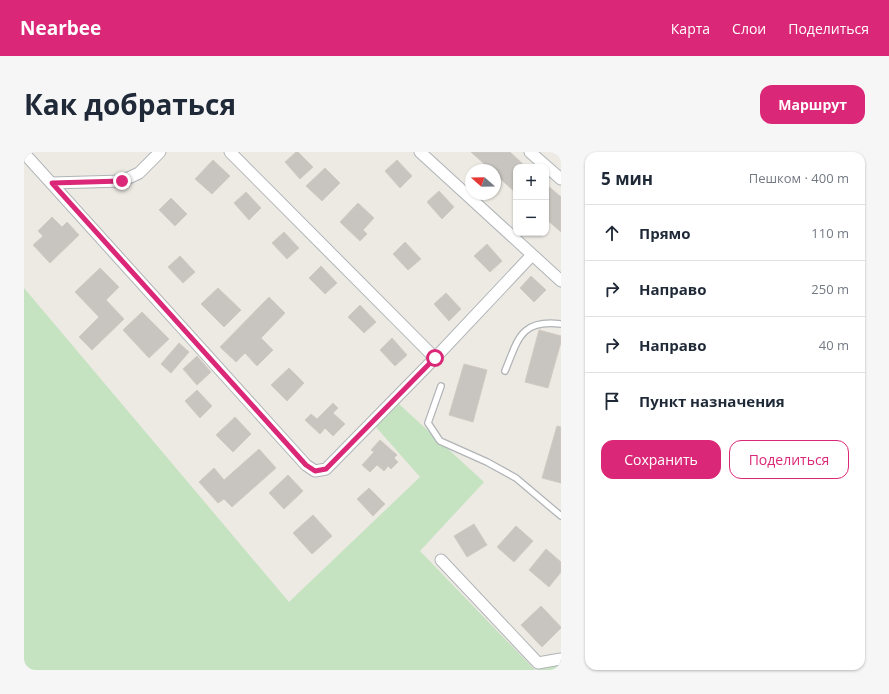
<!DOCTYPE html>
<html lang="ru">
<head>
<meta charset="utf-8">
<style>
  body { margin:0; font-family:"Open Sans",sans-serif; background:#f6f6f7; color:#1f2937 }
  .controls { position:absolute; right:12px; top:12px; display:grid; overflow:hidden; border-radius:8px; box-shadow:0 1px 3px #0004 }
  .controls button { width:36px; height:36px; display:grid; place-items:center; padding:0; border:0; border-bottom:1px solid #e0e1e3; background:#fff; color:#1f2937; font:20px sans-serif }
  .compass { position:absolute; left:441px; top:12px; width:36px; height:36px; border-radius:50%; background:#fff; box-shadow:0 1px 3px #0004; rotate:290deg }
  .stop { position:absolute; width:12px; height:12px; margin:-9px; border:3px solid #db2777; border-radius:50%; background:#fff }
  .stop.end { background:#db2777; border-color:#fff; box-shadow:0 1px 4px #0008 }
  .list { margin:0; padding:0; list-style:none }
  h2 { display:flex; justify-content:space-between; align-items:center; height:52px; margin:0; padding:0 16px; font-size:17px }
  h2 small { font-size:13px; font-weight:400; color:#747a83 }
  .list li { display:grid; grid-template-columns:26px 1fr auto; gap:12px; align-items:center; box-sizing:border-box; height:56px; padding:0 16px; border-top:1px solid #e0e1e3 }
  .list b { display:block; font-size:15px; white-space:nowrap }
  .list em { font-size:13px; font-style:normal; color:#747a83 }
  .actions { display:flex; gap:8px; padding:12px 16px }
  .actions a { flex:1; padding:9px 0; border:1px solid #db2777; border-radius:12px; text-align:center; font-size:14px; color:#db2777 }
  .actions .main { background:#db2777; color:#fff }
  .icon { flex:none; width:22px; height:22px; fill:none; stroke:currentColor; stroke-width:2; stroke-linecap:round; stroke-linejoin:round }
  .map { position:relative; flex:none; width:537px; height:518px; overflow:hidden; border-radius:12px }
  header { display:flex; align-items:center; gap:24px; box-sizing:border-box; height:56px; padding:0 20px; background:#db2777; color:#fff }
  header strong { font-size:19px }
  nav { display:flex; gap:22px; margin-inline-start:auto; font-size:14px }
  .intro { display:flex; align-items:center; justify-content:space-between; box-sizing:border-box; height:96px; padding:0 24px }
  h1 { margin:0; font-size:28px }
  .button { padding:10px 18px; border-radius:12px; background:#db2777; color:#fff; font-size:14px; font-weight:700 }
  main { display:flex; gap:24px; padding:0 24px }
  aside { flex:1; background:#fff; border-radius:12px; box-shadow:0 1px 3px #0004 }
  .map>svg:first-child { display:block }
</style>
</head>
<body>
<header>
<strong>Nearbee</strong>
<nav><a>Карта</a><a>Слои</a><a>Поделиться</a></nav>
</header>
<div class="intro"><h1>Как добраться</h1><a class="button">Маршрут</a></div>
<main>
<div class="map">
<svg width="537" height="518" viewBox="0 0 537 518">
  <rect width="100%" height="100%" fill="#ede9e3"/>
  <polygon fill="#c5e3c1" points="0,136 265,450 396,325 352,275 375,252 460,330 396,399 511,518 537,513 537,518 0,518"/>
  <g fill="#c8c4bf" stroke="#d1cac2">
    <polygon points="272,0 274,0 289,15 276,27 261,10"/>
    <polygon points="447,0 486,0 502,15 492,15 492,41 471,22 471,18 467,18"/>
    <polygon points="189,8 206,24 188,42 171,27"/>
    <polygon points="373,8 388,24 376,36 361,19"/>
    <polygon points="301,16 316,31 298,49 282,34"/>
    <polygon points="523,33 537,45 537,80 522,67 522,34"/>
    <polygon points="415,39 430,55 418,67 403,50"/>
    <polygon points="222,40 237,56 225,68 210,51"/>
    <polygon points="147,46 163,62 151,74 135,58"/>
    <polygon points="334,51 350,66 339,78 343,82 336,89 316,70"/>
    <polygon points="28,65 38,75 43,70 55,83 26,111 9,93 19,84 14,79"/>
    <polygon points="260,80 275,96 263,107 248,91"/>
    <polygon points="381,90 397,107 384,118 369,102"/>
    <polygon points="463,92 478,109 466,120 450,104"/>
    <polygon points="156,104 171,120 159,131 144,115"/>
    <polygon points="297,114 313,131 301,142 285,126"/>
    <polygon points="76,116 95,135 82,148 100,167 68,198 55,185 75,165 51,140"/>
    <polygon points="507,124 522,138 510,150 496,136"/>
    <polygon points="194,136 217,158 200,175 177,152"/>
    <polygon points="422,141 437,157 425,169 410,152"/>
    <polygon points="245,145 261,161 237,186 249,198 233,214 221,201 212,210 196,195"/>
    <polygon points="336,153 352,170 340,181 324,165"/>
    <polygon points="118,160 145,187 125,206 99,178"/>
    <polygon points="515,178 537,184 537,190 524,236 501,230"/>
    <polygon points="368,186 383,203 371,214 356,198"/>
    <polygon points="155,191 165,200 147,221 137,212"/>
    <polygon points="173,204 187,220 173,233 159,217"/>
    <polygon points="440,212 463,218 449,270 425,263"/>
    <polygon points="265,216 280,231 263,249 247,233"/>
    <polygon points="173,238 188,254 176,266 161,249"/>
    <polygon points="309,251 314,256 309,261 321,272 309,284 301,276 296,282 281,268 287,262 293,267"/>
    <polygon points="211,265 227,282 209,300 192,283"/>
    <polygon points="533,274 537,275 537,331 518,326"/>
    <polygon points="356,288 373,303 370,306 374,310 367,317 364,314 360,319 353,313 346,320 338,313 350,300 347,298"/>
    <polygon points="235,297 252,316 208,355 200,347 194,351 175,330 190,316 200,328"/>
    <polygon points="264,323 279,339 260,357 245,341"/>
    <polygon points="345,336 361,352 349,364 333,347"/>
    <polygon points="289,363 308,384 288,402 269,381"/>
    <polygon points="450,372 463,393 443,405 430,384"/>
    <polygon points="492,374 509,389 490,410 473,395"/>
    <polygon points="522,397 537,410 537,420 525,435 505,418"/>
    <polygon points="517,454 537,475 537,476 518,495 497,473"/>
  </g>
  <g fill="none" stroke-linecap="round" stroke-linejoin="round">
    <defs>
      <g id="service">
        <path d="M481,219c13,-31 15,-52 56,-47"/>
        <polyline points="417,234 404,271 416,289 463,310 492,326 537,364"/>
      </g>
      <g id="minor">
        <polyline points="206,0 411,206"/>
        <polyline points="396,0 537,129"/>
        <polyline points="506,0 537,27"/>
        <polyline points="0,1 282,313 291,319 302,317 411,206 508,103"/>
        <polyline points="28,31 98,29 115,21 136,0"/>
        <polyline points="417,408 514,511 537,507"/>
      </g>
    </defs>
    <use href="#service" stroke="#b0b4b7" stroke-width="8"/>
    <use href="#minor" stroke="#b0b4b7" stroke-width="13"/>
    <use href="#service" stroke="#fff" stroke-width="5.5"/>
    <use href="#minor" stroke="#fff" stroke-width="11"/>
  </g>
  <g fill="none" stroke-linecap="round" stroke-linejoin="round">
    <polyline stroke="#db2777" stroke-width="5" points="98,29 28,31 282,313 291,319 302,317 411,206"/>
  </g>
</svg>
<div class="controls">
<button>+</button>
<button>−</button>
</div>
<svg class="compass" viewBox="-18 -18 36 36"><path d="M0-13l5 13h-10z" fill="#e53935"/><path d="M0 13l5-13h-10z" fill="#747a83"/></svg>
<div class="stop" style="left:411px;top:206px"></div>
<div class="stop end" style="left:98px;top:29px"></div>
</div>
<aside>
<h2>5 мин<small>Пешком · 400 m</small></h2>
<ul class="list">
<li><svg class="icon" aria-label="ahead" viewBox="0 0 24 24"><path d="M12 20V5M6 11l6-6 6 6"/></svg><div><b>Прямо</b></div><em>110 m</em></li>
<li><svg class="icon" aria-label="right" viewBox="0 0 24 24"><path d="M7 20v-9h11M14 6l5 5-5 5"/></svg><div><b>Направо</b></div><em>250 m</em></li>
<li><svg class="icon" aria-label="right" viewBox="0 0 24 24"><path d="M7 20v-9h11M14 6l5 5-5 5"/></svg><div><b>Направо</b></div><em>40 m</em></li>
<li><svg class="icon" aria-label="arrive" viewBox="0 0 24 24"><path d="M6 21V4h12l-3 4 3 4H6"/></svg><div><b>Пункт назначения</b></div></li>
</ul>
<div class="actions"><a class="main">Сохранить</a><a>Поделиться</a></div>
</aside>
</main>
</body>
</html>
